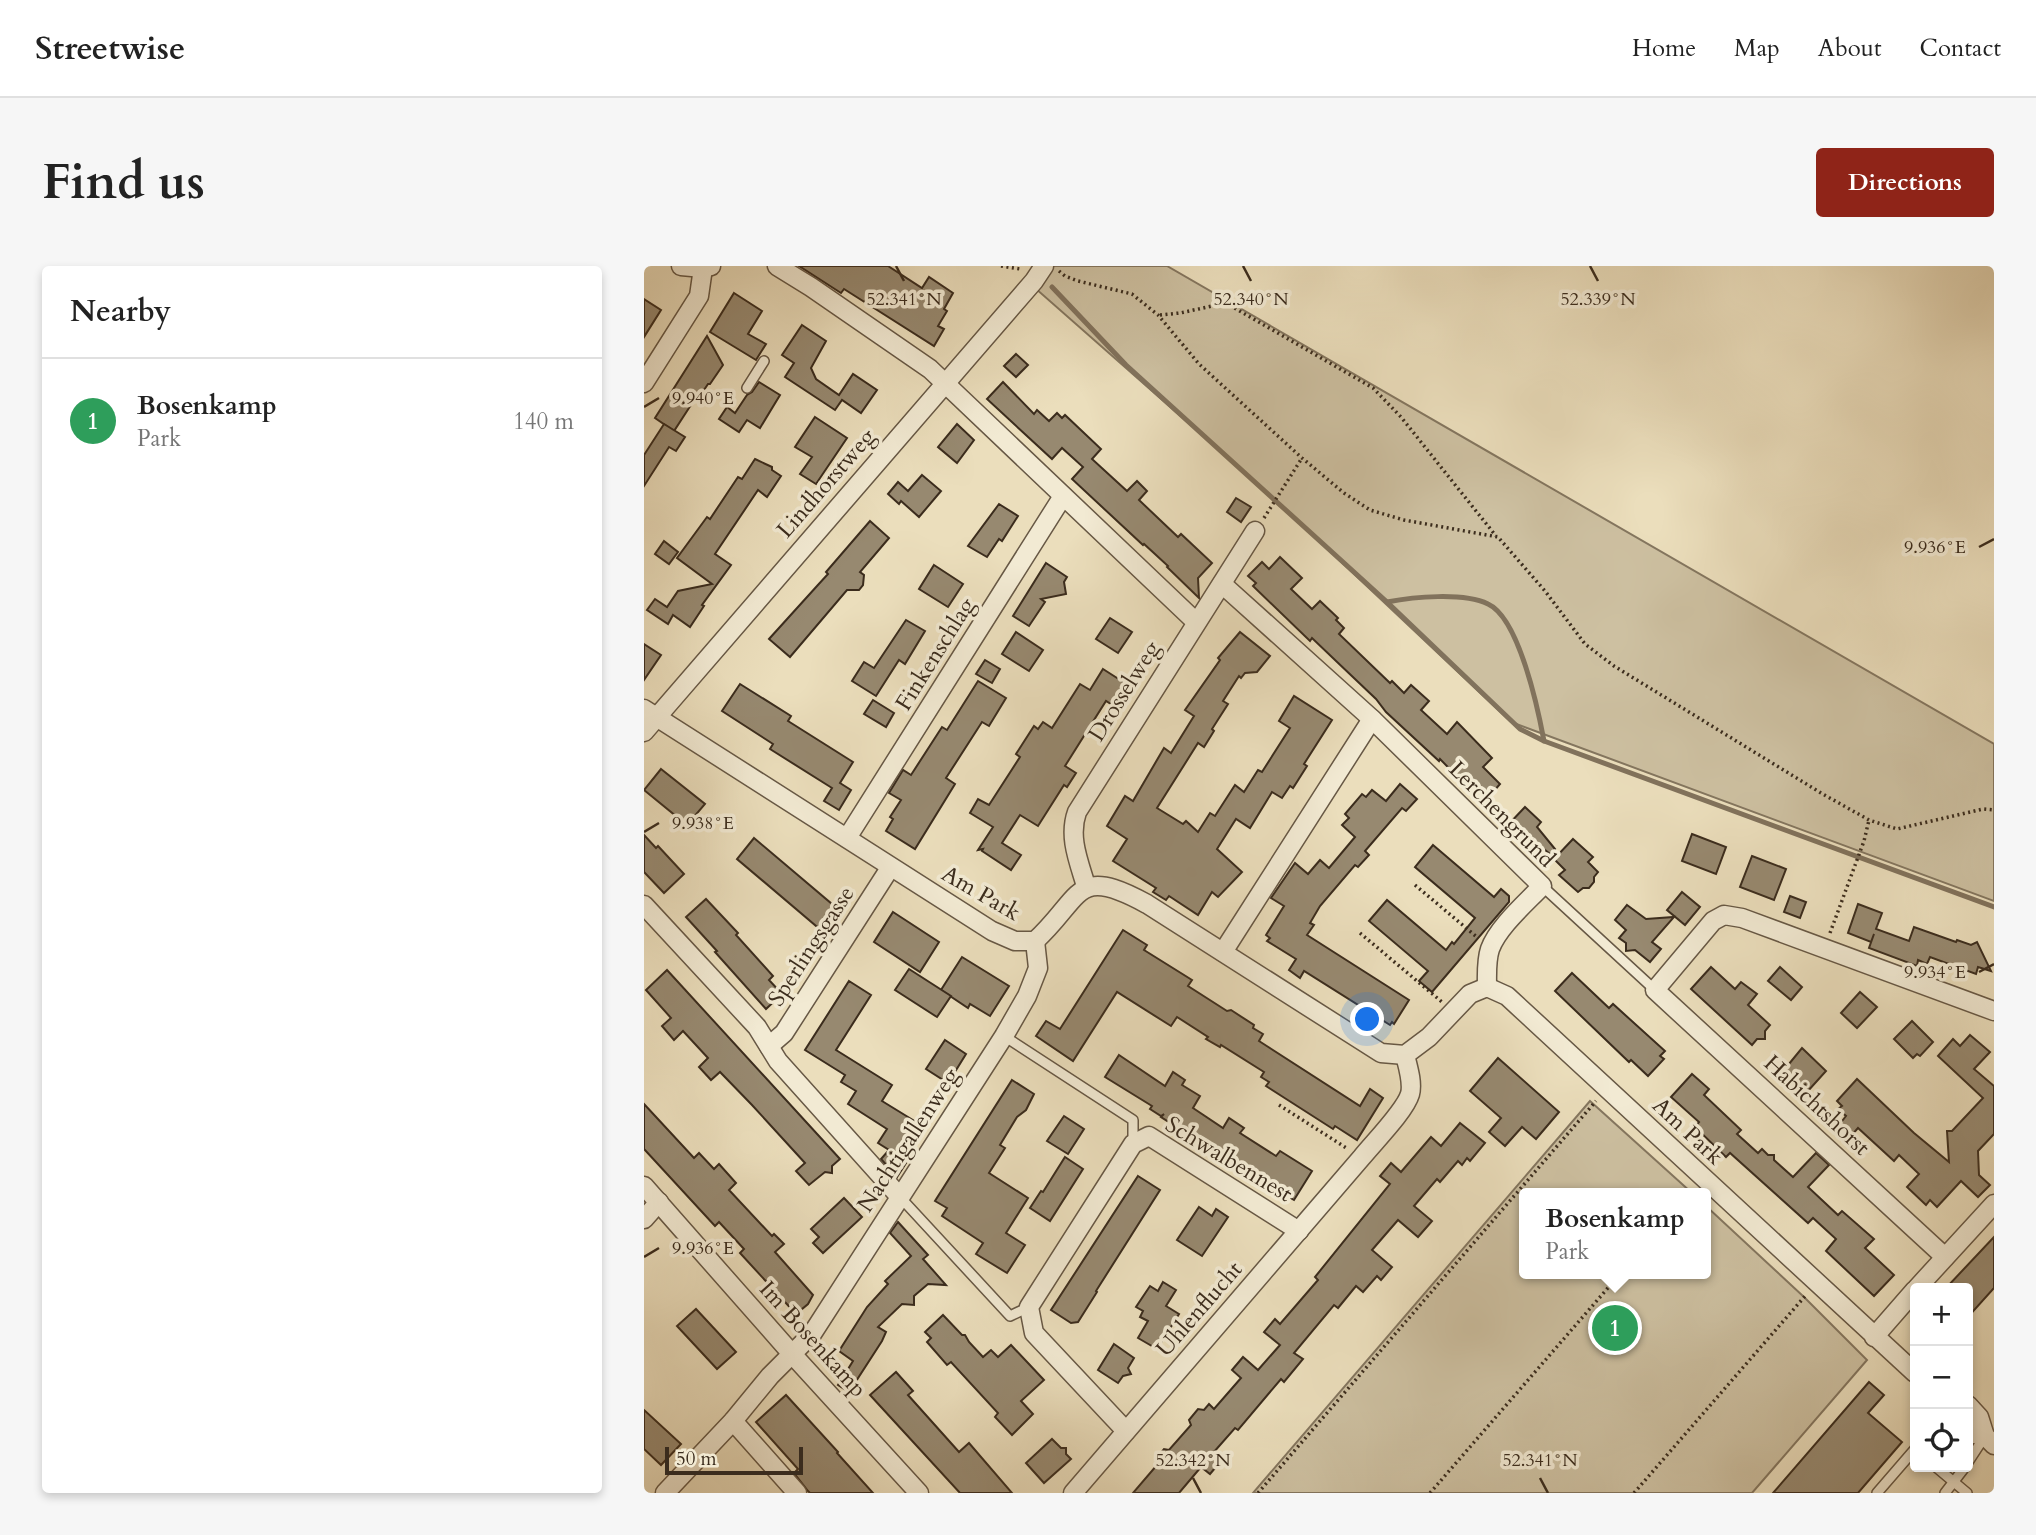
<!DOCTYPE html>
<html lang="en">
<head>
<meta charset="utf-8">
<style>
  body { margin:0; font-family:Cardo,serif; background:#f6f6f6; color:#222 }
  .controls { position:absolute; right:21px; bottom:21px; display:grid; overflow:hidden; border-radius:7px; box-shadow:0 4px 10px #0003 }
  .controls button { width:63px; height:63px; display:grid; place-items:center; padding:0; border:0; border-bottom:2px solid #e0e0e0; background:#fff; color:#222; font:35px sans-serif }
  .scale { position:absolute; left:21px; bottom:18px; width:138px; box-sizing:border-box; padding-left:7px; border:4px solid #3b2c1d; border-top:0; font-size:19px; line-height:24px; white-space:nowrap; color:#3b2c1d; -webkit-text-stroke:5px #f2ead3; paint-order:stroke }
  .you { position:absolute; left:724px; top:754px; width:24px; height:24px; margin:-18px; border:5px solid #fff; border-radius:50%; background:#1a73e8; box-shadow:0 0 0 10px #1a73e833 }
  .badge { display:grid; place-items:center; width:46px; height:46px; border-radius:50%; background:#8f2418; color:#fff; font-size:23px; font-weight:700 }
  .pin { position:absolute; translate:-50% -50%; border:4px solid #fff; box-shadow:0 2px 7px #0006 }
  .popup { position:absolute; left:875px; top:922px; width:192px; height:91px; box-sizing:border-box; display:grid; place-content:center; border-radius:7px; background:#fff; filter:drop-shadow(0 2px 5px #0005); font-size:23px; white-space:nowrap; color:#767676 }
  .popup b { font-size:26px; color:#222 }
  .popup::after { content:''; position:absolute; left:50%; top:100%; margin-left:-14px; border:14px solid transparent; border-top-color:#fff }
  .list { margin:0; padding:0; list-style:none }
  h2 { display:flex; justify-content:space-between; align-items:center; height:91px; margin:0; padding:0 28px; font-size:30px }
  h2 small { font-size:23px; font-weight:400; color:#767676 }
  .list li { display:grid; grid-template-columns:46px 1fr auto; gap:21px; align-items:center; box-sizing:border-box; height:126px; padding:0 28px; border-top:2px solid #e0e0e0 }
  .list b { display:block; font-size:26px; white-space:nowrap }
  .list p { margin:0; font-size:23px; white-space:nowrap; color:#767676 }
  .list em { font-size:23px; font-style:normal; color:#767676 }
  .icon { flex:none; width:38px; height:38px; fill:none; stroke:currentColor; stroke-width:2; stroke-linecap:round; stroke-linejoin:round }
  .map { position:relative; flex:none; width:1350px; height:1227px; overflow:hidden; border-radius:7px }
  header { display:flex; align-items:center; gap:42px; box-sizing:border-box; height:98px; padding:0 35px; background:#fff; border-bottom:2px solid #e0e0e0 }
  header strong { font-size:33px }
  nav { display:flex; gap:38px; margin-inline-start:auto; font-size:24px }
  .intro { display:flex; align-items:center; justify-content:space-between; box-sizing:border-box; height:168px; padding:0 42px }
  h1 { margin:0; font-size:49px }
  .button { padding:18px 32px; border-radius:7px; background:#8f2418; color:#fff; font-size:24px; font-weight:700 }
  main { display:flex; gap:42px; padding:0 42px }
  aside { flex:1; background:#fff; border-radius:7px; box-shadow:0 4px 10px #0003 }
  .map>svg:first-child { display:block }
</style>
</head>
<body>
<header>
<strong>Streetwise</strong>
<nav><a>Home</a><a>Map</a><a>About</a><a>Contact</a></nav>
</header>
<div class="intro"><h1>Find us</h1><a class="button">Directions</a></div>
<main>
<aside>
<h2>Nearby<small></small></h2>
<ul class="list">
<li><span class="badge" style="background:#2e9e5b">1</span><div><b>Bosenkamp</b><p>Park</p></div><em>140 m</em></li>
</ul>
</aside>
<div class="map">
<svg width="1350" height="1227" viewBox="0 0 1350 1227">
  <rect width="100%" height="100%" fill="#ebdebc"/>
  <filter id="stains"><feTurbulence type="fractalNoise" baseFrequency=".00286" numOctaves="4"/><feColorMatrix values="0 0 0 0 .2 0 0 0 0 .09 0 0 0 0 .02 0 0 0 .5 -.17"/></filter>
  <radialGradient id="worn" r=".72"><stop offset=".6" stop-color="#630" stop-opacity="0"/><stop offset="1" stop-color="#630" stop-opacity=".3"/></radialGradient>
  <g fill="#cdc0a1" stroke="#84765f" stroke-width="2">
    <polygon points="395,0 523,0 1350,478 1350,635 867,456 624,227 383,15"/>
    <polygon points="946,835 1048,927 880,927 880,1008 1062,1008 1062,940 1160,1031 1223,1094 1108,1227 609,1227"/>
  </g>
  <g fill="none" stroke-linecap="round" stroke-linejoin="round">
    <g stroke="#81725c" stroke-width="5">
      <polyline points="408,21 482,99 743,336 876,463 900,475 1350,641"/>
      <path d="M743,336c26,-5 76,-10 101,2 31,14 50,105 56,137"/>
    </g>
  </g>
  <g fill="#978970" stroke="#3b2c1d" stroke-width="2">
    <polygon points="155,0 244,0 278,22 285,11 309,27 300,43 303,45 294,60 300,63 290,80 200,23 197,27"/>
    <polygon points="90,27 118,45 104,68 122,78 112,94 66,66"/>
    <polygon points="0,33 17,44 0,71"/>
    <polygon points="158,59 182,75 167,102 172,113 195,129 209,108 233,124 217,147 198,134 191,144 141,111 150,97 138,89"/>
    <polygon points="63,70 79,99 66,118 64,118 58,127 56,125 30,165 11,152"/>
    <polygon points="372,88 384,99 372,111 360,100"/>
    <polygon points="115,116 136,129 116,162 103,154 95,166 75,153 83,141 91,147 103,129 108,126"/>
    <polygon points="359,116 390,148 393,144 405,155 413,147 418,152 421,149 457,183 448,193 483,225 493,215 503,225 495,234 534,271 537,268 568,297 554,312 555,332 523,301 524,300 500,278 499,279 428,213 439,201 418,182 408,193 343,133"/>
    <polygon points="171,151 203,172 172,218 156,208 168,191 151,181"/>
    <polygon points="20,158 41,171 32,185 25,181 0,220 0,189"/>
    <polygon points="313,158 330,174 313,197 294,181"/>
    <polygon points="111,193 128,201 128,204 137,210 123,231 114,224 71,288 87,299 58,339 60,340 46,361 29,349 24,358 3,344 11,333 23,341 34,325 68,318 33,292 63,251 66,253 94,211 98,213"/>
    <polygon points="278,209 297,225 275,251 257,235 255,238 244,228 254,216 264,225"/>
    <polygon points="592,232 607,241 597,256 583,246"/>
    <polygon points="355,238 374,250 358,275 355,273 343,291 324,280"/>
    <polygon points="226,255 245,272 216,306 220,309 219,319 215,324 203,324 146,391 125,373 173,320 184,308 182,306"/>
    <polygon points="20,275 34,286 25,298 11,288"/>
    <polygon points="636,291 658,312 647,323 668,343 676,335 694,352 692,354 700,362 695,368 746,417 748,415 760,427 767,419 785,435 777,444 803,468 813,456 848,492 839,501 856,518 844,532 843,530 838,536 796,493 795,495 742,446 732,433 691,394 668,372 666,375 609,320 612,317 604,310 618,296 625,303"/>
    <polygon points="402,297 423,311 420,316 422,328 397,333 401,336 385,360 369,350"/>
    <polygon points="290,299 319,318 304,341 275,323"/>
    <polygon points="466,352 488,366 474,387 452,373"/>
    <polygon points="262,354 281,365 261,398 255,394 232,430 208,415 220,396 230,402"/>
    <polygon points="372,366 399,384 385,405 358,388"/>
    <polygon points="596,366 626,390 613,406 601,407 597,412 595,410 579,435 584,438 568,463 570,465 560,481 554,477 513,542 539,558 542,555 554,566 566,547 571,550 591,519 600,526 614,504 618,506 646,462 635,455 650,430 688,454 660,498 663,500 649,522 646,520 638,532 628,526 606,562 592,553 573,583 598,606 574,631 568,626 554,649 525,630 522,634 509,626 512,622 469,595 483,573 463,560 481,530 489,535 520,482 527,487 550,450 541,444 576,394 574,392"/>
    <polygon points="0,378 17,389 0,414"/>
    <polygon points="341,394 356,403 348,417 332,408"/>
    <polygon points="459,403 487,421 473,442 462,435 421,500 432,507 423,521 420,519 394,560 376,549 358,577 377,589 367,604 338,585 339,583 334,584 349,561 326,547 334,533 345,539 376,491 372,488 390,460 394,463 399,456 408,462 436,418 446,424"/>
    <polygon points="334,415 362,432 345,460 338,456 302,512 311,518 271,583 242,565 249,553 246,551 257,534 245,527 259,504 267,509 298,461 303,464"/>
    <polygon points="96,418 147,450 144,455 209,496 196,517 207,524 195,544 180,535 188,522 126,483 129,478 78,445"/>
    <polygon points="229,434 250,447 242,461 220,448"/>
    <polygon points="17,503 61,538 43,559 0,524"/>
    <polygon points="756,518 773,533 762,545 758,542 721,585 725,589 714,601 711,599 676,640 666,657 670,659 663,669 765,734 750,758 748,756 746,759 660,705 656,712 645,704 652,693 623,675 626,672 622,669 640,640 627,632 651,597 664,608 676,594 685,602 711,571 698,559 705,552 701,548 718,528 722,531 728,524 742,535"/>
    <polygon points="881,541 897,556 893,561 911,583 906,588 884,570 880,575 863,560"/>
    <polygon points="1048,568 1082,581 1072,608 1038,595"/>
    <polygon points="0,569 12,582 14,580 40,608 20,627 0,606"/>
    <polygon points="110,572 195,644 178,665 93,593"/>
    <polygon points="929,573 949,591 944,596 954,606 950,611 950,616 945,622 939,622 934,626 915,609 921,604 910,593"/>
    <polygon points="789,579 850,631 857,623 865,630 865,636 788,726 775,715 784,705 725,655 743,634 802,684 808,676 810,678 831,652 771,601"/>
    <polygon points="1108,590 1142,603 1130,634 1096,621"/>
    <polygon points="1038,626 1056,641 1041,659 1023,644"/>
    <polygon points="1146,630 1162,636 1156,652 1140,646"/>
    <polygon points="62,633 94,667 92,669 129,710 125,714 138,728 122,743 71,686 73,685 42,651"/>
    <polygon points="1214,638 1238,647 1232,663 1265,675 1270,661 1312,676 1313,674 1327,679 1333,676 1347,705 1334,701 1332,708 1286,691 1283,698 1274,694 1273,700 1225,682 1230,668 1227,676 1204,667"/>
    <polygon points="983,639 1002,653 1030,651 1008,676 1017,683 1006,696 991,684 982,685 982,677 975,672 982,664 971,654"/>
    <polygon points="249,646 295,676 276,706 230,676"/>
    <polygon points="479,664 503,679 500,684 548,714 544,720 583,745 587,744 610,759 609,762 619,768 615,775 716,840 726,823 739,832 713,874 691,860 689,863 622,820 625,816 617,811 620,806 577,779 576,781 562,773 564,771 533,751 527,760 473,726 429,795 392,770 402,755 416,763"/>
    <polygon points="318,691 365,720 346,750 326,738 324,742 297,724"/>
    <polygon points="1067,701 1091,723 1097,716 1113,728 1104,739 1126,759 1121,765 1121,773 1113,773 1108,779 1047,723"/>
    <polygon points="1136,701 1158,721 1147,734 1124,715"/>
    <polygon points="265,703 307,730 293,751 251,724"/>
    <polygon points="23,704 196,893 188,900 188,907 181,906 165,919 152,905 161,897 108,839 76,806 67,814 55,801 64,792 39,765 30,774 18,760 27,752 2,724"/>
    <polygon points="928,707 965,742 969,738 1021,785 1016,790 1020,793 1004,810 987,794 985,796 911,725"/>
    <polygon points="205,715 227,729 192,784 248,819 238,835 277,859 272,867 273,868 255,893 262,897 253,911 237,893 245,884 234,877 243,863 204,838 212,825 197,816 201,809 161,784"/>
    <polygon points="1216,726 1233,741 1213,762 1197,747"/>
    <polygon points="1268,755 1289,776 1276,790 1273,788 1269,792 1250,773"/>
    <polygon points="1326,769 1346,786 1330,803 1350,820 1350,868 1334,885 1335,909 1346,919 1334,931 1317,915 1293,941 1286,934 1282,939 1263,921 1275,908 1255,889 1250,895 1214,862 1207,870 1195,859 1202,850 1194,843 1198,840 1193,835 1213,813 1270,867 1305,896 1303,865 1308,865 1339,832 1294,790 1309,773 1316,780"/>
    <polygon points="301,774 322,788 304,817 282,803"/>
    <polygon points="1158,782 1182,805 1163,826 1140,804"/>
    <polygon points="475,789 521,820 529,806 541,814 538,819 556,830 549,842 579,862 585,852 600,862 596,867 632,890 636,885 668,905 650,934 629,922 618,913 619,911 594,895 592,899 517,851 520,848 517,850 506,843 508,840 461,811"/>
    <polygon points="854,792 915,846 892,873 878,861 861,880 845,866 857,852 826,825"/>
    <polygon points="1048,808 1065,823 1060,829 1097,864 1093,868 1114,887 1118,883 1124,889 1130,889 1130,894 1149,911 1172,887 1185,899 1164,921 1194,949 1198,945 1230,973 1221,982 1250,1009 1230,1030 1182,985 1192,973 1169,952 1164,957 1086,887 1082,891 1051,861 1055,856 1027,831"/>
    <polygon points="368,814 390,828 382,844 373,851 356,879 361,882 345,907 384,932 362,967 381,979 363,1007 332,988 339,977 298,950 303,942 291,935"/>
    <polygon points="0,838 50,892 55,887 70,903 75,898 92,917 85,924 128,970 130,968 140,978 131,986 169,1029 164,1038 152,1048 96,987 100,983 88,970 75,956 71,960 0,883"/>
    <polygon points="420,850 440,863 424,888 403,875"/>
    <polygon points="816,857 841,877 826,895 823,892 818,899 814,895 796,916 793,913 770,940 788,955 774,971 754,954 728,984 748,1001 737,1014 733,1010 719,1026 712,1020 694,1042 690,1039 650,1087 659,1093 640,1116 637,1113 594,1164 591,1162 569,1187 577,1195 566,1208 557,1201 535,1227 489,1227 513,1199 511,1194 516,1188 520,1183 525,1184 547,1159 545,1154 554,1143 560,1144 565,1138 570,1143 597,1112 588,1104 599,1091 614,1104 636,1079 620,1066 631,1053 636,1058 674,1014 671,1011 746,918 736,910 747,897 757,906 787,871 797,880"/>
    <polygon points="421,891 439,903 406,955 386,942 397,925 399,926"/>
    <polygon points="494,910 516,924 452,1025 453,1026 434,1056 427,1057 407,1044"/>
    <polygon points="200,932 218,951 179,987 169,977 175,971 167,963"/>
    <polygon points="555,941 568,950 572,943 584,951 558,990 533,974"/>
    <polygon points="254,956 284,989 279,993 302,1019 284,1018 270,1030 270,1039 258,1038 234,1061 242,1066 238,1075 205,1126 194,1119 209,1095 195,1085 223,1041 244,1018 241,1015 267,990 246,967"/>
    <polygon points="1350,971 1350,1022 1324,1051 1324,1022 1302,1022"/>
    <polygon points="519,1016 532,1024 522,1040 535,1048 513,1083 494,1072 504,1055 496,1051 499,1045 492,1041 506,1020 514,1025"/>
    <polygon points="52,1043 92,1086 73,1103 33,1060"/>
    <polygon points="299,1049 318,1069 321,1069 325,1076 339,1091 347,1084 354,1091 367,1079 400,1114 377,1135 389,1148 368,1169 351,1151 354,1147 307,1096 303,1099 283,1076 287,1072 281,1066"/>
    <polygon points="470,1078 490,1092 484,1102 487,1108 479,1110 474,1117 454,1104"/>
    <polygon points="252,1106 269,1125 264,1129 315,1186 325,1177 368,1227 316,1227 226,1129"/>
    <polygon points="1225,1116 1240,1129 1224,1147 1258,1176 1214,1227 1129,1227"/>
    <polygon points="142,1129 194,1186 193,1187 229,1227 166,1227 164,1225 150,1207 154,1203 112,1156"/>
    <polygon points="0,1144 37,1178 17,1199 0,1183"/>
    <polygon points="408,1173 417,1182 422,1182 422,1188 427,1193 400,1217 382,1197"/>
  </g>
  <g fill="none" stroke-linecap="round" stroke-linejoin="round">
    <defs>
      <g id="service">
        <polyline points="103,122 120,95"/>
        <polyline points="898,620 1011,724"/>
        <polyline points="360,770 489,854 489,878"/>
        <polyline points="256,931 366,1050 385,1041"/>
        <polyline points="1324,1196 1341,1170"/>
        <polyline points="1292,1201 1323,1227"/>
        <polyline points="1233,1227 1271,1183"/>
        <polyline points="1301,1227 1321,1201"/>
      </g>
      <g id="minor">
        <polyline points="37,0 59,2 67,0"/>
        <polyline points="133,0 167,21 286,103 552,356"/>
        <polyline points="0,117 55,30 59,2"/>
        <path d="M578,318l150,135 170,167c-16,17 -44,41 -52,63 -4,12 -3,26 -3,38"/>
        <path d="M0,443l348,222 23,10h20c48,-44 39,-77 112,-37l234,149 24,2 24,-18 41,-43 17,-7 20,9 408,377"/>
        <polyline points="0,466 390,15 400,0"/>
        <polyline points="203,572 419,230"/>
        <path d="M442,620c-7,-24 -18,-49 -9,-74l178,-281"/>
        <polyline points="0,639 113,761 134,795 256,931"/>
        <polyline points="579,686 728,453"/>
        <polyline points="125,780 140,767 246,602"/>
        <polyline points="0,920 148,1088 275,1227"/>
        <polyline points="0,953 15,936"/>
        <polyline points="1301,991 1011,724 1069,655 1080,649 1098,652 1350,745"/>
        <polyline points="1273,1022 1350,938"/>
        <polyline points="1230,1071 1271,1024"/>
        <polyline points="1324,1139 1335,1151 1341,1170 1350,1179"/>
        <polyline points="89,1155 153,1227"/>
        <polyline points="482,1165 390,1067 385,1041 489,878 505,870 655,965"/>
        <polyline points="1324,1167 1341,1170"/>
        <polyline points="21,1227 89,1155 126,1110 168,1068 360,770 383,730 394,702 391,675"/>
        <path d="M429,1227l289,-336c12,-15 43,-46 48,-63 3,-11 -2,-27 -5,-39"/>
      </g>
    </defs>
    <use href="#service" stroke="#675845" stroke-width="12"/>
    <use href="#minor" stroke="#675845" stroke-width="21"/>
    <g stroke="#3b2c1d" stroke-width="3.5" stroke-dasharray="2 3.5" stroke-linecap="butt">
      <polyline points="357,0 376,3"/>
      <polyline points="415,5 421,10 434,15 488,28 514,49 555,98 658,192 700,227 726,244 760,254 854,271 901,325 941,378 970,400 1177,527 1225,554 1253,563 1339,543 1350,544"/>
      <polyline points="516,49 536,47 582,37 729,122 757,151 852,270"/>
      <polyline points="620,252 658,192"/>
      <polyline points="771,619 834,672"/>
      <polyline points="716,667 798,736"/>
      <polyline points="1186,667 1220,575 1225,554"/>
      <polyline points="635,839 704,883"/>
      <polyline points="614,1227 952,835"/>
      <polyline points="786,1227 976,1008"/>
      <polyline points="990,1227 1162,1029"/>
    </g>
    <use href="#service" stroke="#f2ead3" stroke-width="9"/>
    <use href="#minor" stroke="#f2ead3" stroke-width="18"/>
  </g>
  <path fill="none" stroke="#3b2c1d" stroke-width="2.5" d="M252,0l8,15M599,0l8,15M946,0l8,15M0,141l15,-9M1335,281l15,-8M0,566l15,-9M1335,706l15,-8M0,991l15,-9M549,1212l8,15M896,1212l8,15"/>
  <g text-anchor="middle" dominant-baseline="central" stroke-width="7" stroke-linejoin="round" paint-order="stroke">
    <g font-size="23" fill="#3b2c1d" stroke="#f2ead3">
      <text transform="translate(182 217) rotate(-49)">Lindhorstweg</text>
      <text transform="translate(291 388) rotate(-58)">Finkenschlag</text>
      <text transform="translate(480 425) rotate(-58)">Drosselweg</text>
      <text transform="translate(858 548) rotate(45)">Lerchengrund</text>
      <text transform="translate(337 627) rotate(30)">Am Park</text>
      <text transform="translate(167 680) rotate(-57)">Sperlingsgasse</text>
      <text transform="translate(1173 839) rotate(43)">Habichtshorst</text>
      <text transform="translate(1044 865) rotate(43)">Am Park</text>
      <text transform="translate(264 874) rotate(-57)">Nachtigallenweg</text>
      <text transform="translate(585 893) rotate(31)">Schwalbennest</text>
      <text transform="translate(555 1043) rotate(-49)">Uhlenflucht</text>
      <text transform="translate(169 1073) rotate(48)">Im Bosenkamp</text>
    </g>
  </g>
  <g font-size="18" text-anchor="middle" fill="#3b2c1d" stroke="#f2ead3" stroke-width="7" stroke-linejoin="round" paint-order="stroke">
    <text x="954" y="39">52.339°N</text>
    <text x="260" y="39">52.341°N</text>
    <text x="607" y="39">52.340°N</text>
    <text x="59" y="138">9.940°E</text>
    <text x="1291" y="287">9.936°E</text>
    <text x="59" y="563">9.938°E</text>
    <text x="1291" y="712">9.934°E</text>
    <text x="59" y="988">9.936°E</text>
    <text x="549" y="1200">52.342°N</text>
    <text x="896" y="1200">52.341°N</text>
  </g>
  <rect width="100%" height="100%" filter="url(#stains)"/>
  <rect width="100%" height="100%" fill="url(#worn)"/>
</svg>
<div class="controls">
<button>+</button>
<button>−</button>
<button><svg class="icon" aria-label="locate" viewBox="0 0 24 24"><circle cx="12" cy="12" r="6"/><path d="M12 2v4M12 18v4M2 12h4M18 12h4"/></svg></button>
</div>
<div class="scale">50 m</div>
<div class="you"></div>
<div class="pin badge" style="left:971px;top:1062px;background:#2e9e5b">1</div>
<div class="popup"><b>Bosenkamp</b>Park</div>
</div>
</main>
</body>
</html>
